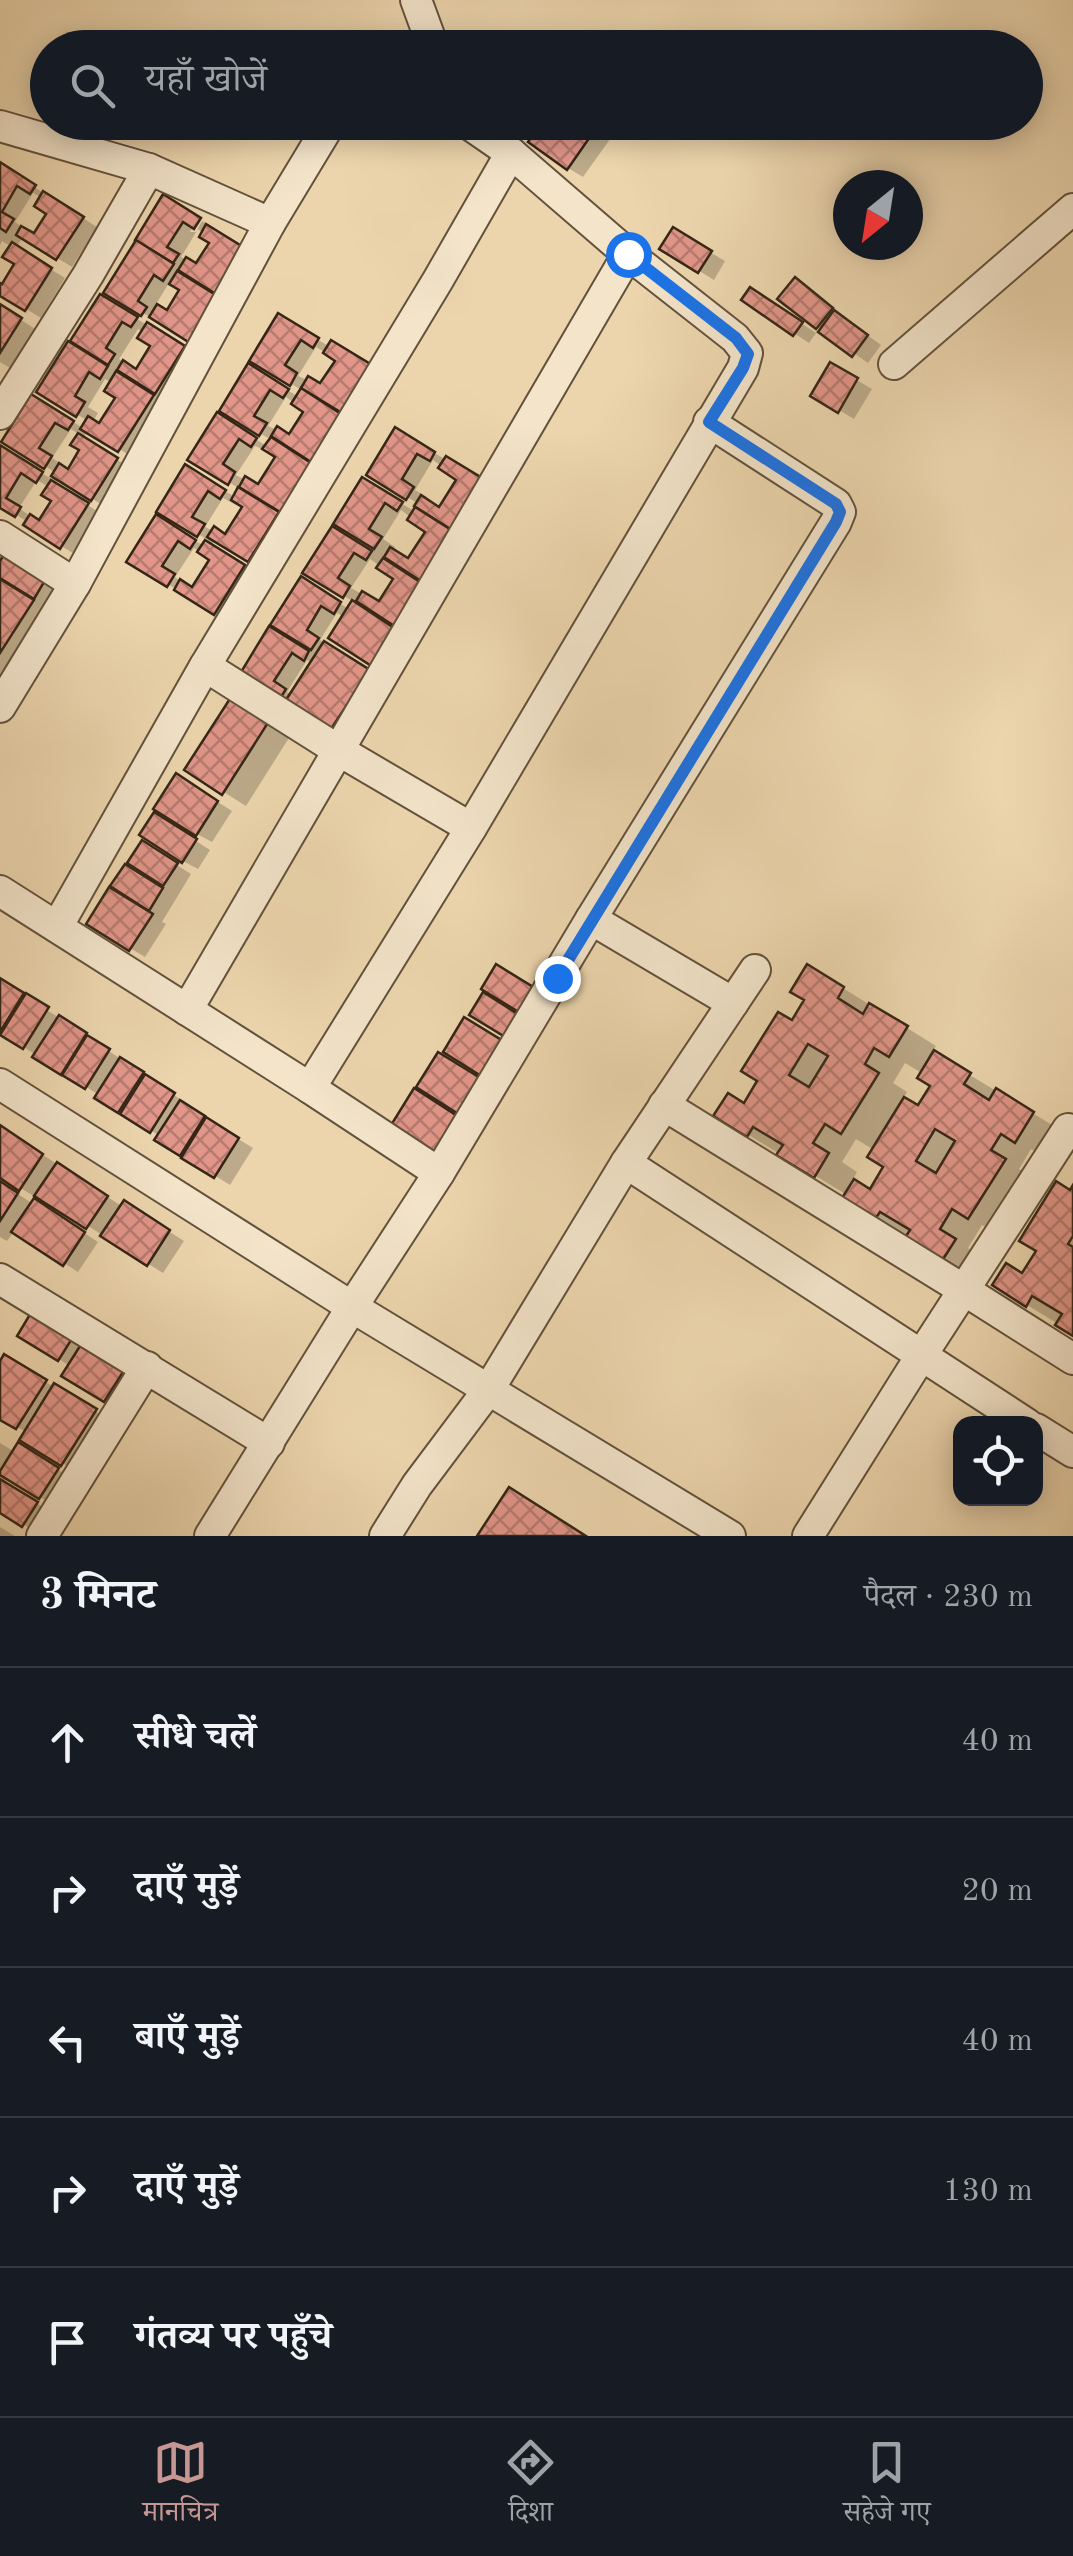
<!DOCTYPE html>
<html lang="hi">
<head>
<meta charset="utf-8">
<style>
  body { margin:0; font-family:"Old Standard TT","Noto Serif Devanagari",serif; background:#20242c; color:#f1f3f6 }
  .controls { position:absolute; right:30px; bottom:30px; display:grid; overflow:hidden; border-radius:20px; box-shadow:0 5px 25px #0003 }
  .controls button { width:90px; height:90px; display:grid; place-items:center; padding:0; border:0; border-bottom:2px solid #363941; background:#171b24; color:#f1f3f6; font:50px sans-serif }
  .compass { position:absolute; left:833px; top:170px; width:90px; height:90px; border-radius:50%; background:#171b24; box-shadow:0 5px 25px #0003; rotate:210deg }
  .stop { position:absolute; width:30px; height:30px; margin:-22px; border:8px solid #1a73e8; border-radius:50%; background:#fff }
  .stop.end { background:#1a73e8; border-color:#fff; box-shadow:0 2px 10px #0008 }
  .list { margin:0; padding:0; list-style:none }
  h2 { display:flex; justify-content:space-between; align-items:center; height:130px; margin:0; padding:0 40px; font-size:42px }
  h2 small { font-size:32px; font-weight:400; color:#9ea1a6 }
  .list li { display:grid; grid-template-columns:65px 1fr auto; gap:30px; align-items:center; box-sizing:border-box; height:150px; padding:0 40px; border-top:2px solid #363941 }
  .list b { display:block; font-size:38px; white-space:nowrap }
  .list em { font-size:32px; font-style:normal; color:#9ea1a6 }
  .icon { flex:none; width:55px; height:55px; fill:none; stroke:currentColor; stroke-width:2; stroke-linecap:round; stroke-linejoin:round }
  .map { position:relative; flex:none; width:1073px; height:1536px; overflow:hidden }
  .search { position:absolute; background:#171b24; box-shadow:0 5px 25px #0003; left:30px; right:30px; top:30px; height:110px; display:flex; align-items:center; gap:25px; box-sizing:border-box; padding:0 35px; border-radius:55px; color:#9ea1a6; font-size:38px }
  .sheet { height:880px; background:#171b24 }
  nav { display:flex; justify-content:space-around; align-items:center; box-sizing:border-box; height:140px; border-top:2px solid #363941; background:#171b24; font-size:28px; color:#9ea1a6 }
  nav a { display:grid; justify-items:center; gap:5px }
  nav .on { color:#c59692 }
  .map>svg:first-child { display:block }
</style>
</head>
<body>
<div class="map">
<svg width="1073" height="1536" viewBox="0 0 1073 1536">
  <defs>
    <pattern id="building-cross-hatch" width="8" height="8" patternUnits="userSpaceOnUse" patternTransform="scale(2.5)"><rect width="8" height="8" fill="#e19689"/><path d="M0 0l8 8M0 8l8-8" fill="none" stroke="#b77a6f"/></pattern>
  </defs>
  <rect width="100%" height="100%" fill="#ecd5ad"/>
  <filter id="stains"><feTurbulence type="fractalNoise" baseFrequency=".002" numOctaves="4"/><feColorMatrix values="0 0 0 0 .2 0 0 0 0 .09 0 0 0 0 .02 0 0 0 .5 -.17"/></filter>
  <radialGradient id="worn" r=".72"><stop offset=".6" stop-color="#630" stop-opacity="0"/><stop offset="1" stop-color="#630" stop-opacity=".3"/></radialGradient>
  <g fill="#0003" fill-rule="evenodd">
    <polygon points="497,122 536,122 524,139"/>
    <polygon points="596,122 613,135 583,177 568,168"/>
    <path d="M0,165l97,62 -25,40 -49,-30 -7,11 49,30 -24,40 -41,-25v-8l3,1 15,-23 -6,-16 -10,-6 -2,4zM33,193l9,5 7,15 -14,23 -20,-14z"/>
    <path d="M164,198l34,20 -8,14h6l6,-11 13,7 -2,3 48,30 -55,88 -100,-57zM198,229l14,13 -15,24 -16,-9zM170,281l12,8 -14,24 -13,-7z"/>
    <polygon points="674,231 725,261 714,280 662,248"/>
    <polygon points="795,280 810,289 847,318 845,319 881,345 868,363 817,327"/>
    <path d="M101,297l97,59 -64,102 -46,-28 -5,9 48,29 -24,40 -48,-30 -4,7 47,29 -26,41 -50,-31 2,-2 -28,-17v-55l52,29 4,-6 -51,-32 27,-44 51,31 5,-7 -49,-30zM138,329l6,3 10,14 -16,26 -19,-13zM105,379l7,4 6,14 -18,29 -7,-5 5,-8 -10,-6zM71,429l9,6 2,15 -13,22 -5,-3 1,-3 -13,-8zM37,480l12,7 5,13 -14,23 -21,-15z"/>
    <polygon points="765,299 816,333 809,343 744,300"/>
    <polygon points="0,306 35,329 10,368 0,362"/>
    <path d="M279,316l51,31 55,29 -121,193 -49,-30 -4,7 48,30 -29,46 -100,-61 27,-43 47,28 4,-6 -48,-29 26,-43 49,29 5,-8 -50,-30 27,-43 50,30 4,-6 -49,-30 27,-43 50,30 4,-6 -51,-31zM316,347l22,13 -17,26 -23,-10zM286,397l20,14 -16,25 -22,-10zM255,446l23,10 -19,31 -23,-12zM223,498l13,7 3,-3 7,4 -20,31 -21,-10zM194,548l18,11 -19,31 -18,-13z"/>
    <polygon points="831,365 872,389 854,419 814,395"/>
    <path d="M396,430l104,62 -110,135 -46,-10 -7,-4 -17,27 71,45 -38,58 -112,-67 60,-96 48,29 5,-7 -48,-29 57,-93 51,31 5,-7 -50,-30zM433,460l26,19 -19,30 -15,-8 2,-4 -12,-7zM401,510l28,21 -20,30 -16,-10 2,-4 -12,-8zM370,559l27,19 -17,26 -29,-16zM307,660l6,3 -21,32 -5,-3z"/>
    <polygon points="0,545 61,587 0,685"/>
    <polygon points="233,697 292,733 246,806 187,769"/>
    <polygon points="191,785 232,811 212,842 197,834"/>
    <polygon points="169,824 210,850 198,869 183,861"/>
    <polygon points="142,843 191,874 162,922 166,924 145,957 89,923"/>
    <polygon points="0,981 100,1043 99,1045 123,1060 122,1062 188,1104 186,1107 253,1148 230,1185 158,1140 160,1136 97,1098 99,1095 0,1032"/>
    <path d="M838,985l98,61 -4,6 130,79 -16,26 -15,-8 -12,20 15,9 -35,56 -17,-9 -14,23 16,10 -13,21 -96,-59 -28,-25 -131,-80 29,-9 48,-83zM905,1063l17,10 12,12 -15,23 -16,-9 4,-7 -14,-9zM856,1139l18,11 13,16 -16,26 -19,-11 5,-9 -15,-10z"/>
    <polygon points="439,1055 444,1102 440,1107 392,1129"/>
    <polygon points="0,1127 123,1207 139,1212 184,1241 163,1273 37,1194 35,1197 0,1175"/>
    <polygon points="0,1182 33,1204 49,1210 98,1242 78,1272 14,1231 7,1241 0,1237"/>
    <polygon points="1073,1190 1073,1333 1027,1305 1023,1276"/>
    <polygon points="33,1315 86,1347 84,1351 136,1383 120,1408 64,1375 70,1366 20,1335"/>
    <polygon points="5,1358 110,1420 77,1472 22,1439 26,1432 0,1417 0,1366"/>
    <polygon points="0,1443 15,1452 19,1446 72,1478 55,1506 7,1477 4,1483 51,1512 38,1533 0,1510"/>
    <polygon points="0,1527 15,1536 0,1536"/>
  </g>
  <g fill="url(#building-cross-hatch)" stroke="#342616" stroke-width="2.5" fill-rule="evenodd">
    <polygon points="542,122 597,122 599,124 567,170 528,142"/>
    <polygon points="0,162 36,185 30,194 17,186 2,212 14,219 6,232 0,228"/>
    <polygon points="43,191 84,217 56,260 16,235 21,226 34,233 46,214 34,206"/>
    <polygon points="163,194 201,218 194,229 183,222 167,247 179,254 173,263 135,240"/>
    <polygon points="206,224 248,250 219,296 178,270 186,257 196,263 209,243 199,237"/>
    <polygon points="673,227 712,251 698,273 659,249"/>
    <polygon points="136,240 174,264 163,281 154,275 138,301 147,307 141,316 103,293"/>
    <polygon points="12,242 52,268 25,311 0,296 0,283 2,284 14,264 2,257"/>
    <polygon points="177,271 219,297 190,343 149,317 157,304 167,310 179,290 169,284"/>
    <polygon points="795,277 833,308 816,329 777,299"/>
    <polygon points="750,287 803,322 793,336 741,300"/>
    <polygon points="100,294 138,317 131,327 122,322 106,348 115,354 108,365 70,341"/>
    <polygon points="0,304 22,318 0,353"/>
    <polygon points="834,310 868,335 852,357 818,332"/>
    <polygon points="278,313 319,338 313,348 301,340 285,365 297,373 290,386 249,361"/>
    <polygon points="147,322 185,346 155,394 117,370 123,360 136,369 150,346 137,338"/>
    <polygon points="331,340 372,365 342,413 301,388 308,376 320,383 335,361 323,353"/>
    <polygon points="68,341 108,366 100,379 89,372 75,396 85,402 76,417 36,392"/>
    <polygon points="830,362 858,378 838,413 810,396"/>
    <polygon points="248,363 289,389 283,398 270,390 254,416 267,423 259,436 219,411"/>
    <polygon points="116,371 154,395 118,452 80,429 88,416 99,423 115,398 104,391"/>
    <polygon points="301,388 341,414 311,462 271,436 277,426 289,434 303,412 291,404"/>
    <polygon points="31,394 74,421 68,430 55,423 39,448 52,456 44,469 1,442"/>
    <polygon points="217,412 257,438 251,447 239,439 223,464 235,472 228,485 187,460"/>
    <polygon points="395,427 435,452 430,461 417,454 402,479 414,487 406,500 366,475"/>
    <polygon points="78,433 118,458 91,501 51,476 59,463 68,469 79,450 70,445"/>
    <polygon points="271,437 311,463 280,512 239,487 245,476 258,484 275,457 262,449"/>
    <polygon points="0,445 43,472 36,483 21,473 6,498 21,507 15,517 0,508"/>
    <polygon points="446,456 487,481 455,532 414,506 421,495 439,507 456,480 438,468"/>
    <polygon points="185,464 226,490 220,499 208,491 192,517 205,524 197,537 156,512"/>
    <polygon points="362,477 403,502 397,511 385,503 369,529 382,537 374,549 333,524"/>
    <polygon points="51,480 89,503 60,549 23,525 30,514 39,520 51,501 41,495"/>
    <polygon points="238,487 279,512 248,562 207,537 214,526 225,534 242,507 231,500"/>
    <polygon points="415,507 456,533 424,583 384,557 390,547 408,558 425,532 407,520"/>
    <polygon points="156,514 196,540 190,549 178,541 162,566 175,574 167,587 126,562"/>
    <polygon points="332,526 372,551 366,560 354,553 338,578 350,586 343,598 302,573"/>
    <polygon points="205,540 245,565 214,615 174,590 180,579 192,587 209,560 197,552"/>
    <polygon points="6,551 47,577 34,599 0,578 0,561"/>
    <polygon points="383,558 423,584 396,627 356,601 362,591 379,601 393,579 376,568"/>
    <polygon points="301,576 341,602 334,614 321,606 307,630 319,638 311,650 270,625"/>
    <polygon points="0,579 34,600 0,653"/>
    <polygon points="352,600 397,630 373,667 328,638"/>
    <polygon points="269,626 309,651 304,661 292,653 274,681 286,689 278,702 238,677"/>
    <polygon points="324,641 370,670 329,732 284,703"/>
    <polygon points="233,694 271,718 222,795 184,770"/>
    <polygon points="176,773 218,801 196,836 153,809"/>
    <polygon points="154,812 197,839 182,863 139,835"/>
    <polygon points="142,840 178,863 163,886 127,863"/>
    <polygon points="125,864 163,888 149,911 110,886"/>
    <polygon points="109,887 153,914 129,951 86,924"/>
    <polygon points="496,964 538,990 522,1014 481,989"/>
    <path d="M807,964l37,23 -6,11 25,16 6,-11 39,23 -19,31 -15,-9 -9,16 14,9 -38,61 -16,-10 -12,19 16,10 -15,25 -38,-23 7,-10 -30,-18 -6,10 -34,-21 15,-23 16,10 13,-22 -16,-10 37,-59 14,8 12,-20 -14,-8zM808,1044l20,12 -19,31 -20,-12z"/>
    <polygon points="0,978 24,993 0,1032"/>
    <polygon points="483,992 524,1018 510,1040 469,1015"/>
    <polygon points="26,993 49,1007 23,1049 0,1035"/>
    <polygon points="59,1015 87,1033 61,1075 32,1057"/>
    <polygon points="464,1017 508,1044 486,1079 443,1052"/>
    <polygon points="87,1035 110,1049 85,1089 62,1075"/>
    <path d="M934,1050l37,23 -7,11 25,16 7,-12 38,24 -19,31 -14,-9 -10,16 15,9 -38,60 -16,-10 -12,20 16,10 -16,25 -37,-23 7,-11 -30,-18 -7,10 -33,-21 14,-22 16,10 13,-22 -16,-10 37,-60 14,8 12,-19 -13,-8zM935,1129l20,12 -19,32 -20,-12z"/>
    <polygon points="438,1052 482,1079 460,1115 416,1087"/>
    <polygon points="120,1057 144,1072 118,1113 94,1098"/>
    <polygon points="145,1074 175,1093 150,1133 120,1114"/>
    <polygon points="414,1088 462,1119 437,1160 388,1130"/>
    <polygon points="180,1100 205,1116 180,1156 154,1140"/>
    <polygon points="206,1117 239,1138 214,1178 181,1158"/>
    <polygon points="0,1125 43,1154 19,1191 0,1178"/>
    <polygon points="57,1162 108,1196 86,1229 34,1196"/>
    <polygon points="0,1181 18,1193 0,1221"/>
    <polygon points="1056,1181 1070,1190 1073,1185 1073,1236 1068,1244 1073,1247 1073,1336 1055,1325 1062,1314 1032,1296 1026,1307 992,1285 1006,1263 1022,1273 1036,1251 1019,1241"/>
    <polygon points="34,1198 85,1232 63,1266 11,1232"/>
    <polygon points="124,1200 170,1230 147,1266 100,1236"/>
    <polygon points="32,1311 73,1337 58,1361 17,1336"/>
    <polygon points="80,1346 123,1372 104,1402 61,1376"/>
    <polygon points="4,1354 47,1380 16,1429 0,1420 0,1361"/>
    <polygon points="54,1383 97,1409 61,1466 19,1440"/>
    <polygon points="18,1442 59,1468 39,1499 0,1475 0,1471"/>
    <polygon points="0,1479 38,1502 22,1527 0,1513"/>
    <polygon points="509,1487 586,1536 477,1536"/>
  </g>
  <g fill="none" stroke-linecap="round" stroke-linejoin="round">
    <defs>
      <g id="street">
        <polyline points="408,48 431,41 416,0"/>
        <polyline points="0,126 149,169 270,223"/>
        <polyline points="894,364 1073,209"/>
        <polyline points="0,414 88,275 149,169"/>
        <polyline points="0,536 75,584"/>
        <polyline points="205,666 338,750 471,828"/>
        <polyline points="0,707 75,584 270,223 331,122"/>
        <polyline points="0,891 310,1088 471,828 743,368 747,353 735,338 628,254 511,153 466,122"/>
        <polyline points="591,919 733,1003"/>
        <polyline points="57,927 205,666 438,280 511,153"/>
        <polyline points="187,1010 628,254"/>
        <polyline points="0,1084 352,1307 730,1536"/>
        <polyline points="310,1088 439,1173"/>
        <polyline points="664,1105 964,1290 1073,1359"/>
        <polyline points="626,1163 1027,1424"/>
        <polyline points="0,1279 269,1443"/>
        <polyline points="1036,1429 1073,1452"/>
        <polyline points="42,1536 147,1367"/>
        <polyline points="210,1536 352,1307 439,1173 591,919 836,522 840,512 836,504 709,422"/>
        <polyline points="385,1536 417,1485 489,1389 626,1163 755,970"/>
        <polyline points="808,1536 921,1356 1068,1129"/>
      </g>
    </defs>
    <use href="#street" stroke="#62523c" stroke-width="34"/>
    <use href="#street" stroke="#f3e4ca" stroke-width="30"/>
  </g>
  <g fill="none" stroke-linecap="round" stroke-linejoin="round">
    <polyline stroke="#1a73e8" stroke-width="12" points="557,978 836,522 840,512 836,504 709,422 743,368 748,354 736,338 628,254"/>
  </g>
  <rect width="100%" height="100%" filter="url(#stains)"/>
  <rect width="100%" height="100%" fill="url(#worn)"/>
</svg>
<div class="controls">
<button><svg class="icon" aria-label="locate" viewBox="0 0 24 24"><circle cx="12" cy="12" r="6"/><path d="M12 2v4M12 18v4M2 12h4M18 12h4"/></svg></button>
</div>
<svg class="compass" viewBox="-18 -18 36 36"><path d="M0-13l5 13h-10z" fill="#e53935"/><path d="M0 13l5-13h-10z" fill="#9ea1a6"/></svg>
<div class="stop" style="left:628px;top:254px"></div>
<div class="stop end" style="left:557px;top:978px"></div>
<div class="search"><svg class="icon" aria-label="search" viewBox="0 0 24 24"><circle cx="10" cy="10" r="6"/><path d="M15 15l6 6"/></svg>यहाँ खोजें</div>
</div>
<section class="sheet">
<h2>3 मिनट<small>पैदल · 230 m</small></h2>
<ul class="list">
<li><svg class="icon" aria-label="ahead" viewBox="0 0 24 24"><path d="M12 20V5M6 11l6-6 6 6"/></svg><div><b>सीधे चलें</b></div><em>40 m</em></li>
<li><svg class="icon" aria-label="right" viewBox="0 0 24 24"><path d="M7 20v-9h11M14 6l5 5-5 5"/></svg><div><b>दाएँ मुड़ें</b></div><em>20 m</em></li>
<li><svg class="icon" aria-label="left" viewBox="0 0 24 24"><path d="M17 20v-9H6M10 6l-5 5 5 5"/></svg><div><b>बाएँ मुड़ें</b></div><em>40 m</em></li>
<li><svg class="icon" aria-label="right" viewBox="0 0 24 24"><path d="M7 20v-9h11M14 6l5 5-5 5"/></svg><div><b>दाएँ मुड़ें</b></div><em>130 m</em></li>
<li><svg class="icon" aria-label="arrive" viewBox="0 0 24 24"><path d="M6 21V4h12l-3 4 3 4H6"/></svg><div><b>गंतव्य पर पहुँचे</b></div></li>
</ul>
</section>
<nav>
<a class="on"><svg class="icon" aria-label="map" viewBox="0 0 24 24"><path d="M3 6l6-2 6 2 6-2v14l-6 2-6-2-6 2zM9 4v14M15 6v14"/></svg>मानचित्र</a>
<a><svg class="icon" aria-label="directions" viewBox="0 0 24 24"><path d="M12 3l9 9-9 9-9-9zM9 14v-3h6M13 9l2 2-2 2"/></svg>दिशा</a>
<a><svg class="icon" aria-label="saved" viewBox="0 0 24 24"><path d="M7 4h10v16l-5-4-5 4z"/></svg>सहेजे गए</a>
</nav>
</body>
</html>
